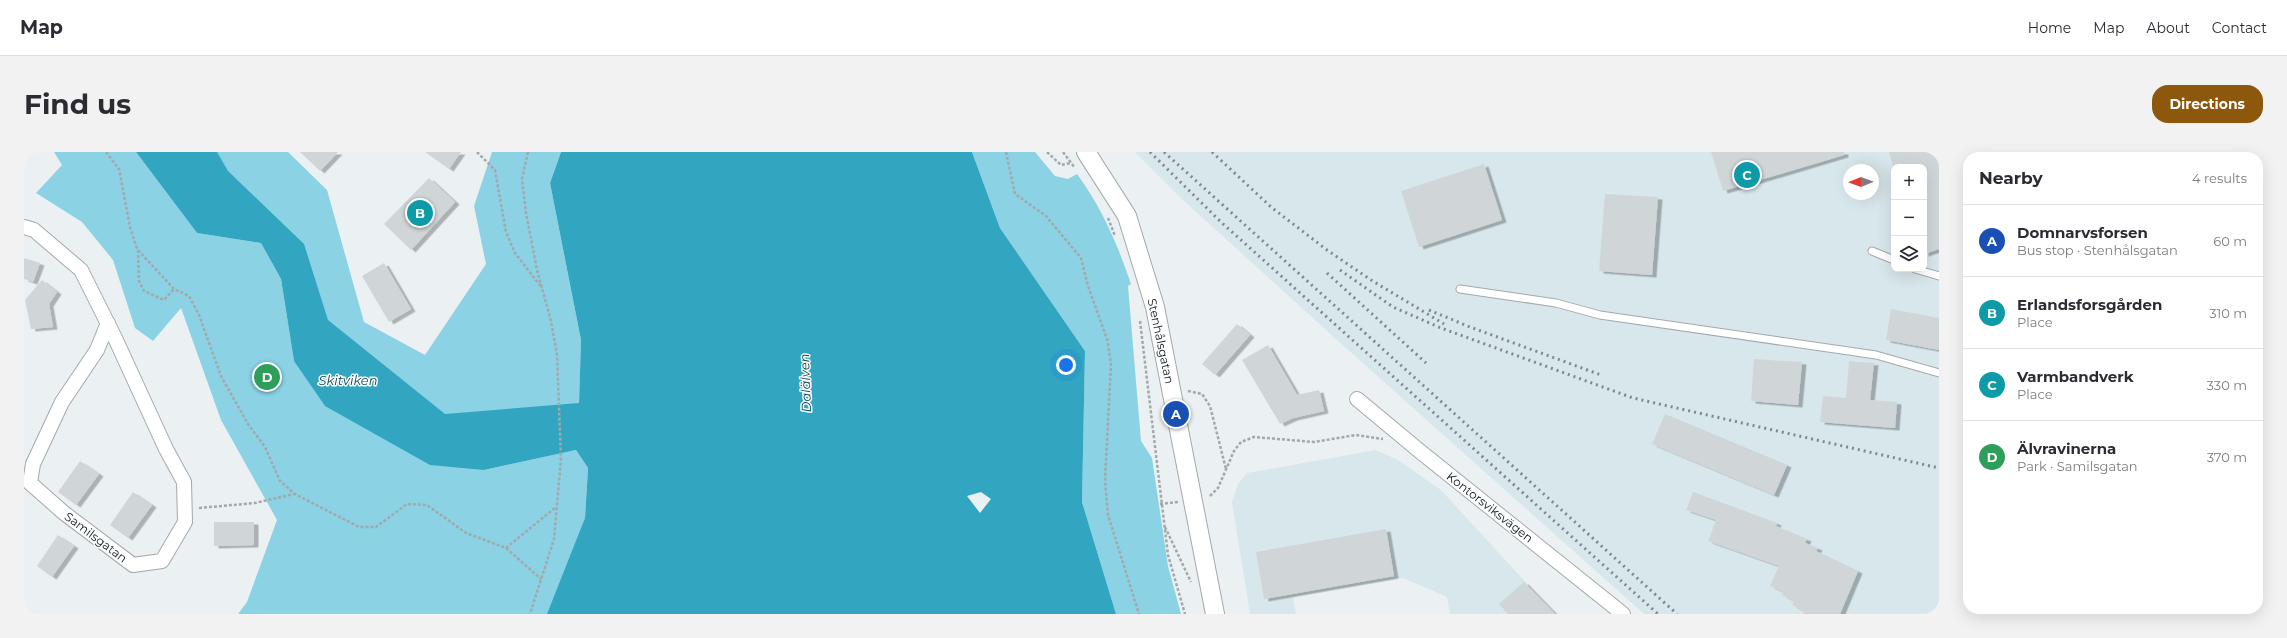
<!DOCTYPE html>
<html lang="en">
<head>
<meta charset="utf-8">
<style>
  body { margin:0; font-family:Montserrat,sans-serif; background:#f2f2f3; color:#2b2b33 }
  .controls { position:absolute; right:12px; top:12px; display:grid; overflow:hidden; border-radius:8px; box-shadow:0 4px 16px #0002 }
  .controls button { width:36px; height:36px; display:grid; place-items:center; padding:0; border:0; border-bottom:1px solid #e1e1e2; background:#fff; color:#2b2b33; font:20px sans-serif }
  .compass { position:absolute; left:1819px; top:12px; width:36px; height:36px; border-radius:50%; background:#fff; box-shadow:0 4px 16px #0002; rotate:269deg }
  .you { position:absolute; left:1042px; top:213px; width:14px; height:14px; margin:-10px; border:3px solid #fff; border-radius:50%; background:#1a73e8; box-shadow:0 0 0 6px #1a73e833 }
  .badge { display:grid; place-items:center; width:26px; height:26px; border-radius:50%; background:#8e580c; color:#fff; font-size:13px; font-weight:700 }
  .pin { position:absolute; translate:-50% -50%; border:2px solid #fff; box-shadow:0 1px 4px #0006 }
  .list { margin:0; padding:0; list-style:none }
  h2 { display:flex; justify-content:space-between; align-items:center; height:52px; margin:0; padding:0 16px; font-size:17px }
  h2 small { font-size:13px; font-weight:400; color:#7c7c81 }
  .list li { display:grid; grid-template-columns:26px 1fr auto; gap:12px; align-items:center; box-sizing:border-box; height:72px; padding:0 16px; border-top:1px solid #e1e1e2 }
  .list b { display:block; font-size:15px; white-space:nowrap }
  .list p { margin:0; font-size:13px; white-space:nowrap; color:#7c7c81 }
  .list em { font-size:13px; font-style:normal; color:#7c7c81 }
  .icon { flex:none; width:22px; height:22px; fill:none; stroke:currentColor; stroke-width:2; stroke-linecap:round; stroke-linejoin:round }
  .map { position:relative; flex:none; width:1915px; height:462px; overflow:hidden; border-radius:16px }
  header { display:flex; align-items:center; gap:24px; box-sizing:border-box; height:56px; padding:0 20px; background:#fff; border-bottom:1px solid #e1e1e2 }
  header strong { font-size:19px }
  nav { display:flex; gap:22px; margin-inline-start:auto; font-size:14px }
  .intro { display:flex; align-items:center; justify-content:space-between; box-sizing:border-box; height:96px; padding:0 24px }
  h1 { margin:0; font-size:28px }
  .button { padding:10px 18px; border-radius:16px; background:#8e580c; color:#fff; font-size:14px; font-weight:700 }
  main { display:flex; gap:24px; padding:0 24px }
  aside { flex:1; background:#fff; border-radius:16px; box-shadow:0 4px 16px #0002 }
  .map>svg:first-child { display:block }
</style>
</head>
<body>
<header>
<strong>Map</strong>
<nav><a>Home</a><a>Map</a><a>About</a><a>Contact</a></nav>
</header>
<div class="intro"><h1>Find us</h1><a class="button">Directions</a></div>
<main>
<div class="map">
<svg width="1915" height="462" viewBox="0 0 1915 462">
  <defs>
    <filter id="shadow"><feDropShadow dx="4.5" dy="2.5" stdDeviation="0" flood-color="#0004"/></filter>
  </defs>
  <rect width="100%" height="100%" fill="#ebf1f3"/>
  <g fill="#d8e7eb" fill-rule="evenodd">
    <path d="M1111,0h804v462h-295l-307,-274 -154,-140zM1870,15h30v102h-30zM1825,18h24v24h-24z"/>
    <polygon points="1352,298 1374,308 1417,338 1531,462 1426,462 1423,445 1379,426 1269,445 1272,462 1226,462 1208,350 1214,332 1223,321"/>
  </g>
  <g fill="#8bd2e5">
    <polygon points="30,0 112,0 173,81 237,91 257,127 270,209 460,318 552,298 564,316 561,366 530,462 214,462 223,450 253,368 197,268 157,156 129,189 111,176 89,108 58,70 12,41 38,13"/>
    <polygon points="187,0 264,0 303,38 340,170 401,203 462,112 450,54 468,0 537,0 526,31 557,188 555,251 447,278 329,216 213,31"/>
    <path d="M948,0h63l20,24 13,3 9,-5c25,34 40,69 54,110l-3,2 13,155 11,17 16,108 13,48h-65l-34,-112 3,-151 -85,-123z"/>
  </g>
  <path fill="#32a6c1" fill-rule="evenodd" d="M112,0h81l11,19 76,73 24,76 117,94 134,-11 2,-63 -31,-157 11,-31h411l28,76 85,123 -3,151 34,112h-569l38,-96 3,-50 -12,-18 -92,20 -54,-5 -105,-59 -31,-45 -13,-82 -20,-36 -64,-10zM957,340l10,7 -11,14 -13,-17z"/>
  <g fill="#d0d6d8" filter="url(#shadow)">
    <polygon points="276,0 314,0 296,19"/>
    <polygon points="401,0 437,0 425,17"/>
    <polygon points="1687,0 1820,0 1820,3 1699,39"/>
    <polygon points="1865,0 1915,0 1915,97 1900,102 1900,15 1869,15"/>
    <polygon points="1460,12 1478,68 1395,95 1377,39"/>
    <polygon points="405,26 431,50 387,98 360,72"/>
    <polygon points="1581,42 1634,45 1628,123 1575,119"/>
    <polygon points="0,106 16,111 9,130 0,127"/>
    <polygon points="360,111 387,157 365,170 338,124"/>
    <polygon points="18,128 33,140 25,152 29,175 7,177 1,148"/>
    <polygon points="1867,157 1915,166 1915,198 1862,188"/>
    <polygon points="1213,172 1226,183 1191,223 1178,212"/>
    <polygon points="1244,193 1273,243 1295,238 1300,259 1269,266 1256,272 1218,208"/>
    <polygon points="1730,207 1778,210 1774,253 1727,249"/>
    <polygon points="1825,209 1850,211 1846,248 1873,250 1871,276 1796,270 1799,244 1822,246"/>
    <polygon points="1641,262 1763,313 1750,343 1628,292"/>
    <polygon points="56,309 75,322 52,353 34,340"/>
    <polygon points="109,340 128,353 104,386 86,373"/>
    <polygon points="1669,340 1753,371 1752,374 1783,387 1781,391 1794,396 1792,399 1834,419 1816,462 1779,462 1781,459 1768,453 1770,449 1758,443 1759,440 1746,434 1755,414 1684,389 1692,368 1662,358"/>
    <polygon points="190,370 230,370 230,393 190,394"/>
    <polygon points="1362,377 1370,424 1240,447 1232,400"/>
    <polygon points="34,383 50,394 28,425 13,414"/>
    <polygon points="1500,430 1531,462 1484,462 1475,452"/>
  </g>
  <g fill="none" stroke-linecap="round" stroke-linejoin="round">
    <defs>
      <g id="service">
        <polyline points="1848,99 1870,108"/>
        <polyline points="1891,117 1915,124"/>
        <polyline points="1436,137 1532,151 1576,163 1852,203 1915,221"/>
      </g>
      <g id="minor">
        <polyline points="0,75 10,78 57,118 91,186 142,297 160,330 161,370 138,409 109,413 40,361 6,331 9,312 38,250 73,198 84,171"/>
        <polyline points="1333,247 1398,301 1599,462"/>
      </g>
      <polyline id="tertiary" points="1062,0 1103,64 1131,155 1191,462"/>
    </defs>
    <use href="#service" stroke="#a3a9ab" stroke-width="9"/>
    <use href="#minor" stroke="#a3a9ab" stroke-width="16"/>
    <use href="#tertiary" stroke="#a3a9ab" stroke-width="20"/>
    <g stroke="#a3a8a9" stroke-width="2.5" stroke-dasharray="3 2" stroke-linecap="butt">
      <polyline points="82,0 95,17 106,75 113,97 150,137 165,144 175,163 197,224 224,272 241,295 256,329 271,342 335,375 352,375 383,352 403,353 442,381 482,396 517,427"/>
      <polyline points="453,0 471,18 482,80 491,101 518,136"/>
      <polyline points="504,0 498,27 502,61 513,118 527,169 533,203 537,307 530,387 506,462"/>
      <polyline points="982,0 991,42 1022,64 1057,106 1064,134 1083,187 1087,212 1081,328 1084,363 1115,462"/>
      <polyline points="1023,0 1037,13 1047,11"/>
      <polyline points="1039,0 1051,16"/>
      <polyline points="1084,66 1091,84"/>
      <polyline points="114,98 115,129 120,139 140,148 150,137"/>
      <polyline points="1116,169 1144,403 1161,462"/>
      <polyline points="1164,239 1178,242 1186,254 1202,317"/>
      <polyline points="1186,344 1194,336 1210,299 1217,290 1230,285 1290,290 1332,283 1359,287"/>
      <polyline points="1136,352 1154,350"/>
      <polyline points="175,356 231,351 270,342"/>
      <polyline points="1141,375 1167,430"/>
      <polyline points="482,396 532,355"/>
    </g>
    <use href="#service" stroke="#fff" stroke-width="7"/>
    <use href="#minor" stroke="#fff" stroke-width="14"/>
    <use href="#tertiary" stroke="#fff" stroke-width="18"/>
    <g stroke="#838789" stroke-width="3" stroke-dasharray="2 4" stroke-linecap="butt">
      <polyline points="1126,0 1198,71 1634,462"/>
      <polyline points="1140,0 1653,462"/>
      <polyline points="1188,0 1247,55 1303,98 1347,128 1420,172"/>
      <polyline points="1316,118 1369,155 1417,176 1609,246 1915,316"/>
      <polyline points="1303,121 1402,211"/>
      <polyline points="1405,158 1446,175 1577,223"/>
    </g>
  </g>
  <g text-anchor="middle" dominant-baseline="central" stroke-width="3" stroke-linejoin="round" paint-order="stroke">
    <g font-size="12" fill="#141617" stroke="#fbfeff">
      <text transform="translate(1137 189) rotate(78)">Stenhålsgatan</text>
      <text transform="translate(1466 355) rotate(38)">Kontorsviksvägen</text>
      <text transform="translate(72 385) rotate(37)">Samilsgatan</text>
    </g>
    <g font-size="13" font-style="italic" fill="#0a3e49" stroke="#fbfeff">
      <text x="324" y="228">Skitviken</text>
      <text transform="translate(781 231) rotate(-92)">Dalälven</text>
    </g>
  </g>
</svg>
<div class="controls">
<button>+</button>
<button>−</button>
<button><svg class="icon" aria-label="layers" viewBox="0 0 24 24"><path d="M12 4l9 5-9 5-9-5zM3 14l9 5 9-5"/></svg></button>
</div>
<svg class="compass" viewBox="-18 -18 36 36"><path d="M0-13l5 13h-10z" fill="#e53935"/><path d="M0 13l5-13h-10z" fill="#7c7c81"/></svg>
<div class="you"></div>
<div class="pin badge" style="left:1152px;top:262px;background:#1a4fb4">A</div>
<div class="pin badge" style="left:396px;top:61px;background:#0f9aa8">B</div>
<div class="pin badge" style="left:1723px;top:23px;background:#0f9aa8">C</div>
<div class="pin badge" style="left:243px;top:225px;background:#2e9e5b">D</div>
</div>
<aside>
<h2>Nearby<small>4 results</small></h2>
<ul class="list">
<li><span class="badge" style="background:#1a4fb4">A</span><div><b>Domnarvsforsen</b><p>Bus stop · Stenhålsgatan</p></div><em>60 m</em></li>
<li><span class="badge" style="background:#0f9aa8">B</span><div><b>Erlandsforsgården</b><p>Place</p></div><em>310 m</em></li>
<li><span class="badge" style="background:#0f9aa8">C</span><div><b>Varmbandverk</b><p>Place</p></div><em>330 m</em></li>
<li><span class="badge" style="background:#2e9e5b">D</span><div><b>Älvravinerna</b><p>Park · Samilsgatan</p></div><em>370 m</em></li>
</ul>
</aside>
</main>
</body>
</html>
